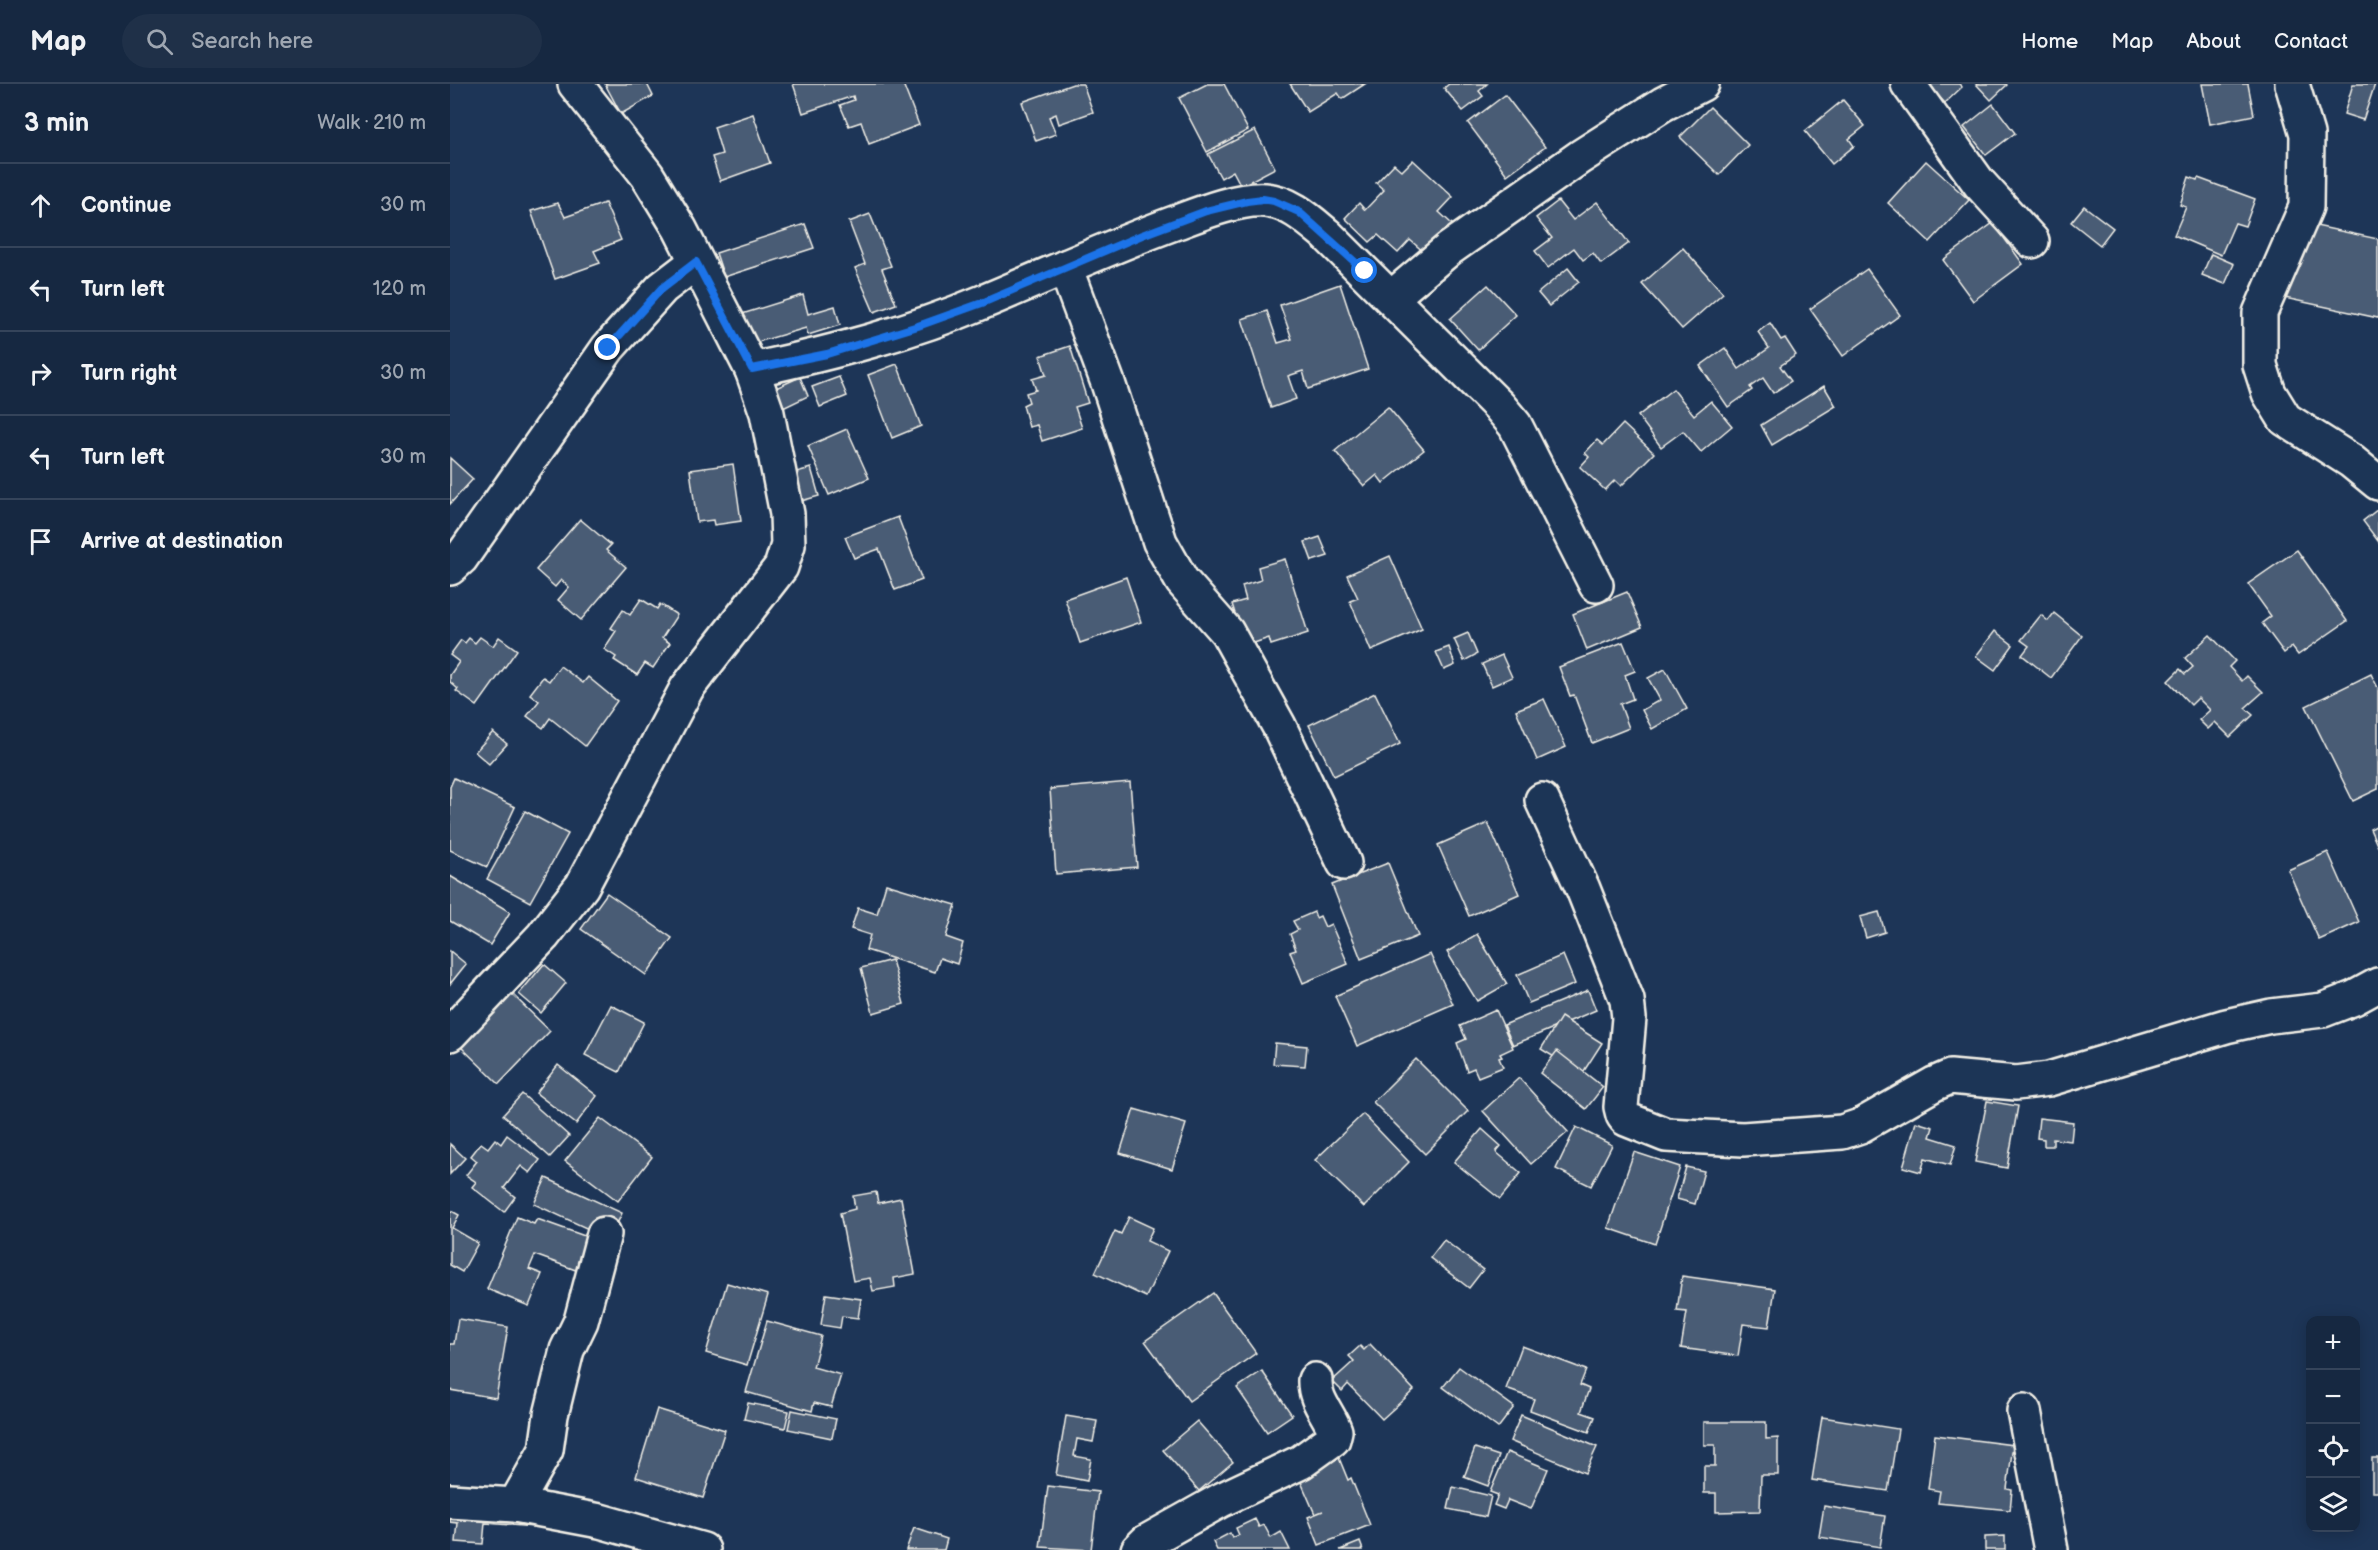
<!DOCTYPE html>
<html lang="en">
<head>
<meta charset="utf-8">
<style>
  body { margin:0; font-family:"Balsamiq Sans",sans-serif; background:#1f3048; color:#f1f3f6 }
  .controls { position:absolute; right:18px; bottom:18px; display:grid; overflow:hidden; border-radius:12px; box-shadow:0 3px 15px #0003 }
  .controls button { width:54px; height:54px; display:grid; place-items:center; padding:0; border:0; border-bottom:2px solid #35445a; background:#162841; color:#f1f3f6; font:30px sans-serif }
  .stop { position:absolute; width:18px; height:18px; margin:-14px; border:4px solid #1a73e8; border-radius:50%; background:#fff }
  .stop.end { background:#1a73e8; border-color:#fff; box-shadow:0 2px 6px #0008 }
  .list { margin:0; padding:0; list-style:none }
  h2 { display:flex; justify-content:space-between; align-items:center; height:78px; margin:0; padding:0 24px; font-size:26px }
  h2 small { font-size:20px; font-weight:400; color:#9ea6b1 }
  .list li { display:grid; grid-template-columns:39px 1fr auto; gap:18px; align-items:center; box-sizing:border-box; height:84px; padding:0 24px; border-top:2px solid #35445a }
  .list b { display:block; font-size:22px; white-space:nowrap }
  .list em { font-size:20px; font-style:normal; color:#9ea6b1 }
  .icon { flex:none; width:33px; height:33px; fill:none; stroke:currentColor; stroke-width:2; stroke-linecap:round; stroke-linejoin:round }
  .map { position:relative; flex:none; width:1928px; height:1466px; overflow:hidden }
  header { display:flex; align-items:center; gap:36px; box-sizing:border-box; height:84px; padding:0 30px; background:#162841; border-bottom:2px solid #35445a }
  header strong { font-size:28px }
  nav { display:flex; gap:33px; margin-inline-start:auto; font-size:21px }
  .search { width:420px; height:54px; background:#1f3048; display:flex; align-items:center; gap:15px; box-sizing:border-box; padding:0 21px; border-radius:33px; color:#9ea6b1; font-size:22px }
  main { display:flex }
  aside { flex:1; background:#162841 }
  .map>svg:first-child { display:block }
</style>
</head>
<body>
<header>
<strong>Map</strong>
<div class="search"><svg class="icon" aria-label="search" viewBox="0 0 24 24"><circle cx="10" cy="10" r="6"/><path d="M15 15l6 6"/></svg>Search here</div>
<nav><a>Home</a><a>Map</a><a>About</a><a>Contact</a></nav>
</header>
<main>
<aside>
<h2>3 min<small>Walk · 210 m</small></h2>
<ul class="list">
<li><svg class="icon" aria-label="ahead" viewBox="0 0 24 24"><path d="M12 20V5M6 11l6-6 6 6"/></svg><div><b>Continue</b></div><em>30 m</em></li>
<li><svg class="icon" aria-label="left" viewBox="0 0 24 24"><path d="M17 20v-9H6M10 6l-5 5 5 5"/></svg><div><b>Turn left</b></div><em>120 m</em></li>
<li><svg class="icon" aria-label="right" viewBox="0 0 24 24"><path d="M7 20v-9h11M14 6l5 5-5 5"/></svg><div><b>Turn right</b></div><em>30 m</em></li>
<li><svg class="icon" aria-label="left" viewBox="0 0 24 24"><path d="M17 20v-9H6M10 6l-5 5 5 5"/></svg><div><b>Turn left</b></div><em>30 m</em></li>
<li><svg class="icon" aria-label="arrive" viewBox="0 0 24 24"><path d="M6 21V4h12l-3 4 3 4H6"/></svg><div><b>Arrive at destination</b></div></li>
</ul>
</aside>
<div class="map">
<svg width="1928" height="1466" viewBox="0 0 1928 1466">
  <rect width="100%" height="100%" fill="#1d3557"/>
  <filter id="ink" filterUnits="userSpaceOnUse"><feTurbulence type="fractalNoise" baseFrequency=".0167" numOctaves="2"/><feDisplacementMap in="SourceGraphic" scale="12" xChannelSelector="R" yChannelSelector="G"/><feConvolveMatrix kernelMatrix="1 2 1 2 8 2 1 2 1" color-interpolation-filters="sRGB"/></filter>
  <g filter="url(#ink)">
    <g fill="#485b74" stroke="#f4f1e8" stroke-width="1.5">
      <polygon points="155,0 197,0 203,12 171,30"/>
      <polygon points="343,0 453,0 469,41 419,60 411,38 399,42 390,21 404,16 403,12 353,29"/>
      <polygon points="623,0 633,0 643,28 609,40 606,30 599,33 606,50 586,57 572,18"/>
      <polygon points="757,0 774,0 798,46 757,68 729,14"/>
      <polygon points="840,0 915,0 892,15 888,9 858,28"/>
      <polygon points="999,0 1037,0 1029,7 1033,12 1013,27 994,4"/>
      <polygon points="1477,0 1509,0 1512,3 1495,19"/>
      <polygon points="1526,0 1556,0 1557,1 1541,16"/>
      <polygon points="1752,0 1798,0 1804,31 1760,40"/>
      <polygon points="1903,0 1925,0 1913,36 1894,30"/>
      <polygon points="1055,11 1095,63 1057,91 1018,39"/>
      <polygon points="1393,16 1415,42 1399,55 1404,62 1382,80 1355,47"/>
      <polygon points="1543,20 1565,49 1536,71 1514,43"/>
      <polygon points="1260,23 1298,61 1269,91 1230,53"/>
      <polygon points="303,30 320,79 270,97 262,73 272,70 264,43"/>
      <polygon points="805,46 825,84 791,102 783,87 771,94 758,70"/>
      <polygon points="963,76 1003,113 989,128 1002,140 975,169 960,156 948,169 928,151 920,158 895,134 909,119 915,126 934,106 926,99 944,80 952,87"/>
      <polygon points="1476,77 1519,116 1480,158 1438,119"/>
      <polygon points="1739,93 1747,96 1748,94 1805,115 1795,142 1785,139 1771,171 1724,151 1736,123 1730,121"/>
      <polygon points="1108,117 1123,136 1147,118 1179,159 1151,180 1143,169 1133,176 1124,164 1098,184 1085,167 1102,154 1086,134"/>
      <polygon points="108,119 115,133 155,119 171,156 144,167 150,179 105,195 81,127"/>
      <polygon points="1634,122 1663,144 1650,161 1621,138"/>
      <polygon points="420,130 441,182 432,185 446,220 424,228 405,184 415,180 399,138"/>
      <polygon points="1833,135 1928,155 1928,234 1816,210"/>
      <polygon points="1543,139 1573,180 1523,217 1493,176"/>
      <polygon points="355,140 364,164 274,193 266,169"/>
      <polygon points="1233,164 1273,209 1232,245 1192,200"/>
      <polygon points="1761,170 1784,180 1775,200 1752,191"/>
      <polygon points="1118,184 1129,198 1099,222 1088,209"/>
      <polygon points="1417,185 1450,231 1393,272 1360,225"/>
      <polygon points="890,200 918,285 858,305 853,287 838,292 846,315 821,324 792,235 817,227 828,259 842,255 830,221"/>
      <polygon points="1038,201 1066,231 1028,266 1000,235"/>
      <polygon points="353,211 358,230 385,222 390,241 358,251 356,244 301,260 292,230"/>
      <polygon points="1320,239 1331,256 1335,254 1346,271 1330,282 1341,297 1323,309 1313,294 1300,303 1302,306 1278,323 1250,282 1275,264 1289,285 1319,264 1308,248"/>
      <polygon points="620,262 638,319 625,323 632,344 592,357 587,341 579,343 573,321 579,318 576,309 586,306 582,295 596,291 590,272"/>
      <polygon points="447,280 471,342 442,354 418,291"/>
      <polygon points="350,293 358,312 329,326 319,307"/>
      <polygon points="389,293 397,312 370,323 362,303"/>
      <polygon points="1374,302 1386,322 1322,361 1311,341"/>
      <polygon points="1223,305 1244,331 1261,317 1282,342 1251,368 1233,347 1211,363 1188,332"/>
      <polygon points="938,323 974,366 933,399 927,391 914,402 885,367"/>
      <polygon points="1173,340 1204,369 1171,402 1165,396 1155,406 1130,383 1139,373 1135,369 1147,356 1153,361"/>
      <polygon points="397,345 419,394 379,411 358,362"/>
      <polygon points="0,374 23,395 0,420"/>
      <polygon points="283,380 291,437 264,441 263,436 247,438 240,386"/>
      <polygon points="361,384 369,412 351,417 343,389"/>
      <polygon points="1928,425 1928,457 1913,437"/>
      <polygon points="448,433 472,496 445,506 429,465 404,474 395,453"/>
      <polygon points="130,435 161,461 156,466 176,483 131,536 108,516 119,503 111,496 105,503 86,486"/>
      <polygon points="870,453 878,472 862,477 855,458"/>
      <polygon points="1847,466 1897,537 1848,571 1842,563 1834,569 1812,539 1821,532 1798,500"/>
      <polygon points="940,472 972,545 921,567 900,517 908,514 897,491"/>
      <polygon points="835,475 858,549 821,561 819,554 795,562 782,520 796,516 792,502 811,496 808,483"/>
      <polygon points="676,493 691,538 630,559 615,515"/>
      <polygon points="1177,508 1192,543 1137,566 1123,530"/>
      <polygon points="191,515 207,525 210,520 227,531 212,554 220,559 203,584 195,579 187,591 164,576 166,573 154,565 166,547 161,544 173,526 180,531"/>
      <polygon points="1604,529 1632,552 1601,594 1572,571 1579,562 1571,556 1591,531 1598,537"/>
      <polygon points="1545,547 1563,561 1545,586 1526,572"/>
      <polygon points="1018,549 1027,570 1014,577 1004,555"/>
      <polygon points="1760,551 1785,577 1779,583 1792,597 1797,592 1813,608 1795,624 1803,631 1780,653 1765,638 1758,645 1749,636 1760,626 1748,614 1741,621 1718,597 1730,585 1735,590 1743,583 1735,574"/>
      <polygon points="30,553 43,562 49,553 67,566 27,622 6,607 8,605 0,598 0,591 9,578 0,571 11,556 15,559 19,554 25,559"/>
      <polygon points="1173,558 1185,587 1175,591 1183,615 1170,620 1179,644 1142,659 1124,611 1120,612 1109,583"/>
      <polygon points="999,563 1005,581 994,586 986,568"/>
      <polygon points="1052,571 1062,593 1042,602 1032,580"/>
      <polygon points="110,582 133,599 138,593 167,617 135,662 100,634 93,644 77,632 89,617 80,610 93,593 99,597"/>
      <polygon points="1215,585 1237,625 1202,645 1192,626 1210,616 1198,594"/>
      <polygon points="1921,590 1928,604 1928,705 1903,717 1856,622"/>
      <polygon points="925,609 950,660 884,692 859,641"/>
      <polygon points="1094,615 1116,663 1087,676 1066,626"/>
      <polygon points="43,648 57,660 39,680 25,668"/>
      <polygon points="4,694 65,723 37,783 0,766 0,703"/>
      <polygon points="680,698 687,783 606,790 600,705"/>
      <polygon points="75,727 118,750 80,818 37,795"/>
      <polygon points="1038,739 1069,810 1019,832 988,761"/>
      <polygon points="1928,741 1928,763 1920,745"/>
      <polygon points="1878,768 1909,838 1869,856 1838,786"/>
      <polygon points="938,779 968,852 911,875 882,801"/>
      <polygon points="0,792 60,828 40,861 0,837"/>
      <polygon points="436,800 506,821 496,853 513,859 507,880 490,874 485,888 416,866 420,851 401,845 408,824 427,830"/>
      <polygon points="157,809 222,854 196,891 131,845"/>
      <polygon points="864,828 866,834 870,832 875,843 881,840 898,880 853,899 840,868 846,866 840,850 848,846 843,837"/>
      <polygon points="1429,828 1435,848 1416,854 1410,833"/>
      <polygon points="1027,850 1057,900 1027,917 997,868"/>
      <polygon points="0,867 16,880 0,900"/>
      <polygon points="980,870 1003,920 907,962 885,912"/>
      <polygon points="1113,871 1125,900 1079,919 1067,891"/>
      <polygon points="442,876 454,920 423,929 411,884"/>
      <polygon points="94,880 116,899 91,929 69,910"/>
      <polygon points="1138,906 1146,926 1063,961 1054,941"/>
      <polygon points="61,909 100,947 49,1000 10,962"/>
      <polygon points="161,921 194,938 169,988 135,971"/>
      <polygon points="1046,926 1063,964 1050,970 1052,973 1049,974 1053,983 1028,993 1024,984 1017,987 1007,959 1016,955 1010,942"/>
      <polygon points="1111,933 1152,959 1132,990 1091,965"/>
      <polygon points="825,959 857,962 855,982 823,980"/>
      <polygon points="1107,967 1153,1003 1136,1025 1090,989"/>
      <polygon points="966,975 1018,1027 975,1070 923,1018"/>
      <polygon points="108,981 147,1012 126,1040 86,1009"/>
      <polygon points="1069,994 1118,1048 1081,1080 1033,1027"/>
      <polygon points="72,1010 119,1052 100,1073 53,1031"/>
      <polygon points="1537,1017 1568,1022 1557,1084 1525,1078"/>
      <polygon points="684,1025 736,1040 722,1085 670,1069"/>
      <polygon points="913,1030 959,1078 914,1123 865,1076"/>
      <polygon points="150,1034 202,1073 168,1117 115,1077"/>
      <polygon points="1589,1034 1623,1038 1621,1057 1603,1055 1603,1062 1594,1062 1594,1055 1587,1054"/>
      <polygon points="1466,1038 1483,1043 1480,1053 1506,1061 1500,1081 1475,1074 1471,1088 1453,1083"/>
      <polygon points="1126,1043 1162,1061 1141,1102 1106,1085"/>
      <polygon points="1032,1045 1051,1062 1046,1068 1071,1089 1050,1115 1004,1078"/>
      <polygon points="57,1051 90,1076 80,1089 71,1082 54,1104 65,1113 54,1128 22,1103 26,1098 16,1091 27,1077 21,1072 31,1059 38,1064 45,1055 51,1060"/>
      <polygon points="0,1060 15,1074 0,1090"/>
      <polygon points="1184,1068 1230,1083 1205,1160 1158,1144"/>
      <polygon points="1236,1083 1254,1087 1245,1120 1227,1115"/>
      <polygon points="96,1094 172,1129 160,1155 84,1120"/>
      <polygon points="426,1108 428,1119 451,1114 465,1190 444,1194 445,1203 423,1207 420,1194 403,1197 390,1129 405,1125 403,1112"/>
      <polygon points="0,1126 9,1131 2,1144 28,1159 12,1188 0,1181"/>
      <polygon points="67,1133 84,1140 87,1135 143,1155 131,1188 85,1171 79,1185 92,1190 79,1222 37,1205"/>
      <polygon points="679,1133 703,1144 697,1157 718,1167 696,1213 645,1189 665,1147 671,1150"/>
      <polygon points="994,1156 1033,1186 1019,1204 980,1174"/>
      <polygon points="1232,1192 1325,1205 1319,1243 1293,1240 1288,1272 1231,1264 1237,1228 1227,1227"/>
      <polygon points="277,1199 318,1211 297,1281 256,1269"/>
      <polygon points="763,1209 806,1269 739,1317 695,1257"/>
      <polygon points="376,1210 411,1215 408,1234 392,1232 390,1244 371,1241"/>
      <polygon points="8,1235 58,1243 46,1314 0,1306 0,1260 4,1260"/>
      <polygon points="317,1237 371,1252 363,1283 391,1291 381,1323 364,1319 362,1327 296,1308"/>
      <polygon points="920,1260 964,1306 932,1335 898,1300 892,1307 882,1297 904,1277 899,1272 910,1262 914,1266"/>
      <polygon points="1072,1262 1136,1286 1130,1301 1139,1305 1131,1328 1145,1333 1139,1348 1080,1326 1084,1315 1056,1305"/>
      <polygon points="1009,1283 1064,1323 1048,1344 993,1303"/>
      <polygon points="812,1287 842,1331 817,1348 787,1304"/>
      <polygon points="298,1319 339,1327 335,1344 294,1335"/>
      <polygon points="207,1325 275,1346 253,1414 186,1393"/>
      <polygon points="342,1326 386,1335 382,1354 338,1345"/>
      <polygon points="1071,1331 1147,1363 1135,1389 1060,1357"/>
      <polygon points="616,1332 647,1337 643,1358 627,1355 624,1372 641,1375 637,1397 606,1391"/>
      <polygon points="1372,1333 1448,1345 1438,1407 1362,1396"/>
      <polygon points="747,1337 783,1378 749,1407 713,1366"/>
      <polygon points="1254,1338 1316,1338 1316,1355 1328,1354 1328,1391 1311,1391 1310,1427 1266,1428 1266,1409 1254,1409 1254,1382 1265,1382 1265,1361 1254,1361"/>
      <polygon points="1485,1351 1563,1361 1557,1405 1562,1406 1560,1426 1488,1419 1490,1407 1478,1405"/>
      <polygon points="1025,1364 1049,1372 1038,1402 1014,1393"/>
      <polygon points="1057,1368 1098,1385 1081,1425 1058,1416 1054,1425 1044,1421 1048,1411 1040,1408"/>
      <polygon points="889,1374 898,1396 901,1394 920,1441 869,1461 858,1433 873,1427 865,1430 848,1391"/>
      <rect x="1922" y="1374" width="6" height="34"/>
      <polygon points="598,1402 648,1408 641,1466 590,1463"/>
      <polygon points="1003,1403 1041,1412 1036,1433 998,1425"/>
      <polygon points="0,1409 86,1417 84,1443 35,1439 33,1460 6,1458 8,1439 0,1438"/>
      <polygon points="1374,1422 1435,1432 1430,1463 1369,1453"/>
      <polygon points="805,1435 809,1443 814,1441 821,1454 831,1448 840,1466 767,1466 763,1458 780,1449 782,1454 789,1451 786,1444"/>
      <polygon points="464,1444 497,1455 494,1466 456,1466"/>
      <polygon points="1555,1452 1555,1466 1535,1466 1535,1453"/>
      <polygon points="910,1458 913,1466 890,1466"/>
    </g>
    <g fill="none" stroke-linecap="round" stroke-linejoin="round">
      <defs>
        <g id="minor">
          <polyline points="1458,0 1529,99 1582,157"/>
          <polyline points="1842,0 1857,50 1856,123 1810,229 1810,281 1819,309 1835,335 1901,377 1928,399"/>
          <polyline points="615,183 658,299 710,458 732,497 777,548 829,642 894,779"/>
          <polyline points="941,214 999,165 1130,73 1213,20 1252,0"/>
          <path d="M302,286c79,-17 157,-37 231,-68 65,-27 128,-56 194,-80 24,-9 62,-24 88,-22 25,2 44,20 62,35l172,171 16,19 81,160"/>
          <polyline points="0,484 11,474 158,264 212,204 246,178"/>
          <polyline points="1092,716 1133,805 1177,916 1179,934 1171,1023 1173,1031 1176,1035 1216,1051 1293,1055 1392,1048 1410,1042 1484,1000 1500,993 1566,999 1599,995 1776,942 1821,932 1873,926 1904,914 1928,901"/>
          <polyline points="0,950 93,852 132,802 237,604 331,483 338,461 337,430 317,329 302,286 230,145 197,91 125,0"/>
          <polyline points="1574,1327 1601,1466"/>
          <polyline points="0,1417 65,1421 150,1437 253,1466"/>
          <polyline points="65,1421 96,1366 101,1331 117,1266 131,1237 154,1150"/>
          <path d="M688,1466l8,-8 75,-42 80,-38 32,-23 2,-8c-6,-17 -21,-31 -20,-51"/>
        </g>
      </defs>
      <use href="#minor" stroke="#f4f1e8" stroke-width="38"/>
      <use href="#minor" stroke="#1d3557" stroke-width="33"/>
    </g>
  </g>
  <g fill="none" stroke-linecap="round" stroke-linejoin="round" filter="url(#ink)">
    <polyline stroke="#1a73e8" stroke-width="8" points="158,264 212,204 246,178 302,285 377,270 468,242 532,219 692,151 756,127 797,117 813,115 824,117 849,128 915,187"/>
  </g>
</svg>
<div class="controls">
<button>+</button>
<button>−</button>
<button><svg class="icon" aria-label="locate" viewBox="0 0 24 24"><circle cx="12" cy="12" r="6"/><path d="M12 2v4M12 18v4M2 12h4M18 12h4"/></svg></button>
<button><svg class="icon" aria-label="layers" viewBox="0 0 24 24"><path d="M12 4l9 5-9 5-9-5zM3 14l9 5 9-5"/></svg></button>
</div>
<div class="stop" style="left:915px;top:187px"></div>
<div class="stop end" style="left:158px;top:264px"></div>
</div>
</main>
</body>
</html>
